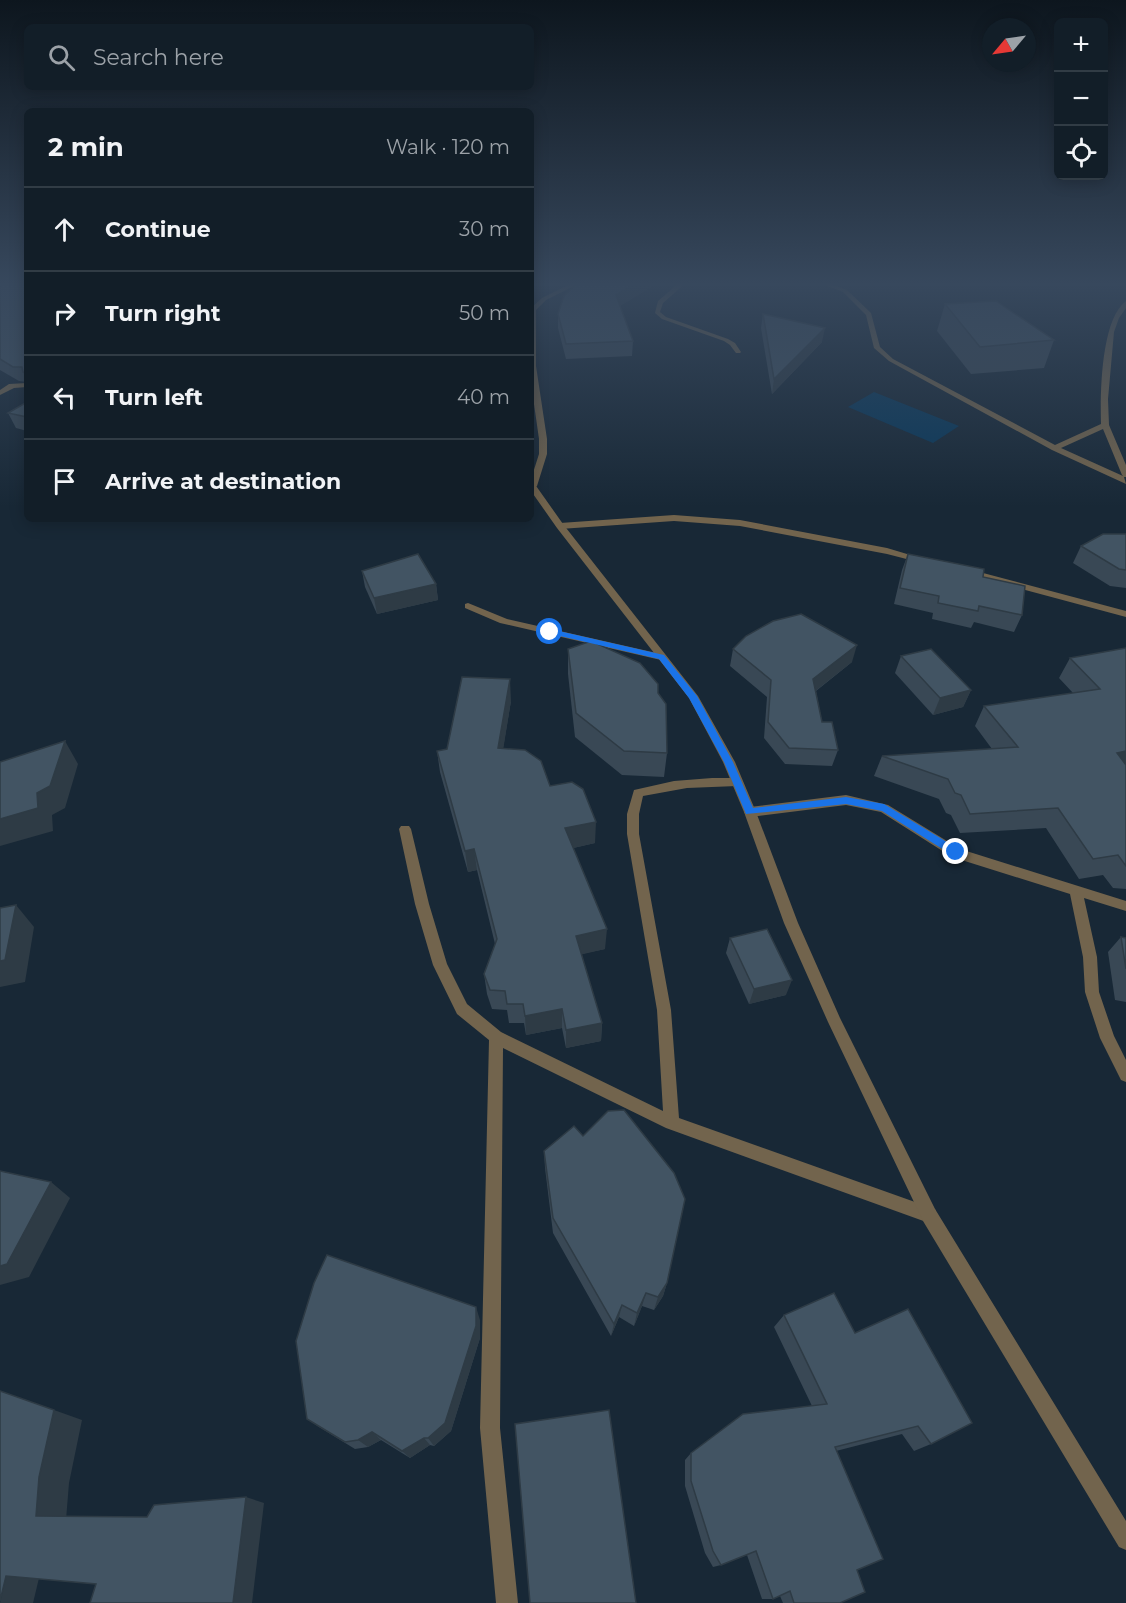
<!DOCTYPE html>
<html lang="en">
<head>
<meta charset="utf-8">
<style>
  body { margin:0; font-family:Montserrat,sans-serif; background:#1b2730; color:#f1f3f6 }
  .controls { position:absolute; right:18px; top:18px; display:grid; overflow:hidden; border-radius:9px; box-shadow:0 3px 15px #0003 }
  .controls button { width:54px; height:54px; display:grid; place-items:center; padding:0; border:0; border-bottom:2px solid #313c45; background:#121e28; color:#f1f3f6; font:30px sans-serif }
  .compass { position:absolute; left:982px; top:18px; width:54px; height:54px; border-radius:50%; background:#121e28; box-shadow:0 3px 15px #0003; rotate:241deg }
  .stop { position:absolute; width:18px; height:18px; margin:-14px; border:4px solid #1a73e8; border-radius:50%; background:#fff }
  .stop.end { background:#1a73e8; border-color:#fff; box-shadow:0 2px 6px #0008 }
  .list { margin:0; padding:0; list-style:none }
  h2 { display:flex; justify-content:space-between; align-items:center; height:78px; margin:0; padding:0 24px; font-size:26px }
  h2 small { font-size:20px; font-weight:400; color:#9ca2a8 }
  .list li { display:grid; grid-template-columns:39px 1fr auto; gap:18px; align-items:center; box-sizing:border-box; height:84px; padding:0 24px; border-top:2px solid #313c45 }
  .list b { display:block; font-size:22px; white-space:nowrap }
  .list em { font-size:20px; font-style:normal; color:#9ca2a8 }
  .icon { flex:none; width:33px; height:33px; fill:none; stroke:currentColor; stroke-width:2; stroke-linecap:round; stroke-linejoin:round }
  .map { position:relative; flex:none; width:1126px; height:1603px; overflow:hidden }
  .search { position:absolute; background:#121e28; box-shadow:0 3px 15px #0003; left:24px; top:24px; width:510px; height:66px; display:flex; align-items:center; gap:15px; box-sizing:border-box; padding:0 21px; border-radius:9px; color:#9ca2a8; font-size:22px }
  .panel { position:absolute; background:#121e28; box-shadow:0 3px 15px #0003; left:24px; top:108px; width:510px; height:414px; border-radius:9px }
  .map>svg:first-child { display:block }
</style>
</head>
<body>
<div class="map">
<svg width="1126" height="1603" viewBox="0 0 1126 1603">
  <rect width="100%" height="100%" fill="#182836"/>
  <polygon fill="#09385a" points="874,392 959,426 933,443 848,407"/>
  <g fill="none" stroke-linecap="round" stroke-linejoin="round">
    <g fill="#72644d" fill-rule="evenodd">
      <polygon points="574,282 582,282 546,300 536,310 536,366 547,439 547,454 537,486 533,489 531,488 531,479 539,454 539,439 531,383 531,308 542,298"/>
      <polygon points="680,282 687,282 663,303 660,312 666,317 728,339 735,343 741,352 740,353 736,353 730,345 724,341 662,319 655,313 658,301"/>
      <path d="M817,282h9l21,8 24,23 9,34 13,12 162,86 46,-21c-1,-30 0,-105 25,-123v7l-7,10 -5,14 -6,67 1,26 17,40v12h-2l2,7 -74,-34 -163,-89 -15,-13 -8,-33 -23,-23zM1103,429l19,46 1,1 -62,-28z"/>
      <polygon points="27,383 27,387 14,388 0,395 0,390 9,384"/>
      <polygon points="674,515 740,520 887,548 927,560 922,563 887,554 740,526 674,521 560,529 556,526 560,523"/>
      <polygon points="968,569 1126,611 1126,617 965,574 963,572"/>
      <polygon points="468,603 507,619 661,654 666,657 661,660 500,623 465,608 465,604"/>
      <polygon points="712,778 737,778 743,782 737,786 687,788 643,796 639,814 639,834 671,1010 679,1118 929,1207 935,1209 937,1215 935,1221 929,1223 666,1128 503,1048 500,1428 518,1603 496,1603 480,1428 489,1040 457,1014 433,965 415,904 399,829 401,826 409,826 411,829 429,904 447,964 467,1004 501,1032 663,1111 657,1010 627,834 627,814 634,790 674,781"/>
      <polygon points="846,795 888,805 960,849 1126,901 1126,911 1084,898 1097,957 1099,992 1114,1036 1126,1060 1126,1082 1121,1080 1100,1038 1085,992 1083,957 1070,894 952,857 881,812 846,805 750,817 746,815 744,812 746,809 750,807"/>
    </g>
    <polygon fill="#72644d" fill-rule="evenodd" points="531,482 534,483 563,524 698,696 735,762 756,812 798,923 840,1018 935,1209 1126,1521 1126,1550 1119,1547 923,1221 828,1022 784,923 744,812 723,762 689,698 557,528 531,491"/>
  </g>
  <g fill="#394855">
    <polygon points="0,282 27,282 27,382 19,381 0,370"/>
    <polygon points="579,282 652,282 651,287 620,306 633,341 632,356 566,359 558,328 558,314"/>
    <polygon points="945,304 1054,340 1044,368 971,374 937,331"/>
    <polygon points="763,314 822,342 772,394 761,328"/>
    <polygon points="27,402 27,431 16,428 8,413"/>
    <polygon points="1126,534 1126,588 1110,586 1073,563 1081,546"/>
    <polygon points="908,554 983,577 1022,615 1014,632 974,622 971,628 932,619 933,613 894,604 902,570"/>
    <polygon points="362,571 436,584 438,600 377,614 365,587"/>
    <polygon points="1126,648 1126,889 1113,888 1103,875 1079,879 1046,828 960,833 951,815 946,813 939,799 874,776 882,756 992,749 975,726 984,706 1073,693 1059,678 1070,658"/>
    <polygon points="568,649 658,693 667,753 664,777 622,775 575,737 568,674"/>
    <polygon points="733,649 852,662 816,691 822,722 838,750 832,766 785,764 764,738 767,697 730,666"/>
    <polygon points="901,656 971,690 963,707 933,715 895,673"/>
    <polygon points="511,701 503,748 550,786 595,843 573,848 605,949 581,954 602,1023 601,1041 566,1048 562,1028 526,1035 524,1023 509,1023 507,1010 492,1009 487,994 484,974 495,944 477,870 468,872 440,772 437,751 447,749"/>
    <polygon points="1121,937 1126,938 1126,1002 1115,1000 1108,952"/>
    <polygon points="730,938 786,995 749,1004 726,953"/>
    <polygon points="544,1151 667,1283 663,1296 654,1310 642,1306 634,1326 619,1317 611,1336 553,1233 545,1168"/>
    <polygon points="784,1315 855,1333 931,1444 914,1451 902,1434 836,1451 857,1570 840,1603 783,1603 780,1596 773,1599 762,1599 747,1555 721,1565 713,1567 705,1553 685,1486 685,1460 691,1453 812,1406 774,1327"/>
    <polygon points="480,1320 480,1338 451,1431 434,1446 430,1445 410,1458 381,1440 368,1447 355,1449 319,1427 307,1419"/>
  </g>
  <g fill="#2e3b45">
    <polygon points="637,282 652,282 651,287 615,309 616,295"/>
    <polygon points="825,328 822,342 772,394 774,379"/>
    <polygon points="436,584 438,600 377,614 374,598"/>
    <polygon points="857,645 852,662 809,696 813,679"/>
    <polygon points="510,679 511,701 500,769 498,748"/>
    <polygon points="971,690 963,707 933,715 940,698"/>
    <polygon points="65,741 78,764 65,808 52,815 53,831 0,846 0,819 37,793"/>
    <polygon points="1126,751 1126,767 1117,753"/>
    <polygon points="596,822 595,843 565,850 565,828"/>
    <polygon points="474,849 477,870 468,872 465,851"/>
    <polygon points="16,905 34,927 25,982 0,987 0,961"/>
    <polygon points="607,929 605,949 575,956 576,936"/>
    <polygon points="792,980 786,995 749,1004 754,989"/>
    <polygon points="562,1009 562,1028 526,1035 525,1016"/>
    <polygon points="602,1023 601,1041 566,1048 566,1030"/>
    <polygon points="51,1182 70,1198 29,1277 0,1285 0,1266"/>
    <polygon points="667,1283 663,1296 654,1310 658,1297"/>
    <polygon points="646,1293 642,1306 634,1326 637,1313"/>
    <polygon points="622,1305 619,1317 611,1336 614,1324"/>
    <polygon points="476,1307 480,1320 480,1338 451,1431 434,1446 428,1438"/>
    <polygon points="54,1410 82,1420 69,1483 66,1520 36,1516 39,1477"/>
    <polygon points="372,1432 381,1440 368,1447 358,1440"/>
    <polygon points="424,1438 430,1445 410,1458 402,1451"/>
    <polygon points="246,1497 264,1503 252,1603 233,1603"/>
    <polygon points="6,1576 39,1578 33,1603 0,1603"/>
  </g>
  <g fill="#425463" stroke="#2e3b45" stroke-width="1.5">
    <polygon points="0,282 27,282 27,374 23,372 22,367 13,367 0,359"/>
    <polygon points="579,282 637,282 616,295 633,341 566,344 558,314 564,296"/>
    <polygon points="996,301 1054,340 980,347 945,304"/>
    <polygon points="763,314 825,328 774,379"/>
    <polygon points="27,402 27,417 8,413"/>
    <polygon points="1103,534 1126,534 1126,570 1119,569 1081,546"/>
    <polygon points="418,554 436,584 374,598 362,571"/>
    <polygon points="908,554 984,569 983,577 1025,586 1022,615 979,606 978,611 938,603 939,596 900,588"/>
    <polygon points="801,614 857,645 813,679 822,722 832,722 838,750 789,748 768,722 771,680 733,649 746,636 773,621"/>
    <polygon points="591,641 640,663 658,684 658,693 666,704 667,753 624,751 576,713 568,649"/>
    <polygon points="1126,648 1126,751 1117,753 1126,765 1126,866 1118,855 1093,859 1058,808 970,814 961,795 955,793 948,779 882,756 1018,747 984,706 1100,689 1070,658"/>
    <polygon points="931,649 971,690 940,698 901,656"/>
    <polygon points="462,677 510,679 498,748 525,750 541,761 550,786 572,782 583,789 596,822 565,828 607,929 576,936 602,1023 566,1030 562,1009 525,1016 523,1004 507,1004 505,991 490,990 484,974 497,939 474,849 465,851 437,751 447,749"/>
    <polygon points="65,741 50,786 37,793 38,808 0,819 0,762"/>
    <polygon points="16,905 5,960 0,961 0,908"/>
    <polygon points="767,929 792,980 754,989 730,938"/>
    <polygon points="1121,937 1126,938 1126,969"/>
    <polygon points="624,1110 674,1173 685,1199 667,1283 658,1297 646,1293 637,1313 622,1305 614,1324 553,1218 544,1151 574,1126 583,1136 608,1111"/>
    <polygon points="0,1171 51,1182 7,1264 0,1266"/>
    <polygon points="327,1255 476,1307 476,1326 445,1423 428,1438 424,1438 402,1451 372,1432 358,1440 345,1442 307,1419 296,1341 314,1283"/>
    <polygon points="834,1293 855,1333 908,1309 972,1423 931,1444 918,1426 835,1447 883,1559 857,1570 865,1592 840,1603 794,1603 790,1591 773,1599 756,1551 721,1565 713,1551 691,1481 691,1453 743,1414 827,1404 784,1315"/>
    <polygon points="0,1391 54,1410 39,1477 36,1516 147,1517 154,1505 246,1497 233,1603 90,1603 96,1584 6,1576 0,1601"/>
    <polygon points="609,1410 636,1603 530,1603 515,1424"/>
  </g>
  <linearGradient id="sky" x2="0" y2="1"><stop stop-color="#0d161e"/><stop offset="0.56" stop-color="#37485d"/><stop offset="1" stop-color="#37485d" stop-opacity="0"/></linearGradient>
  <rect width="1126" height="507" fill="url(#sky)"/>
  <polygon fill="#1a73e8" points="550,629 664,655 697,696 733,762 753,808 846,797 884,804 960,850 960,855 952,855 882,811 846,804 746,814 724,762 689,698 659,659 547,633 547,630"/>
</svg>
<div class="controls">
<button>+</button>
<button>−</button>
<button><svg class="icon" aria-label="locate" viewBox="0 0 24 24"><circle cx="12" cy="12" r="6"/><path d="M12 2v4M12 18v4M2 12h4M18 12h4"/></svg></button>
</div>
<svg class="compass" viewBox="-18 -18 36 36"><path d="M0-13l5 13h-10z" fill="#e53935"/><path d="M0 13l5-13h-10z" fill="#9ca2a8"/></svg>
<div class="stop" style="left:550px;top:632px"></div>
<div class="stop end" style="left:956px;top:852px"></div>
<div class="search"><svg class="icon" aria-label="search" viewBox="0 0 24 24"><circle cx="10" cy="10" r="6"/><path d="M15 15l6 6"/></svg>Search here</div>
<section class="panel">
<h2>2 min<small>Walk · 120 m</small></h2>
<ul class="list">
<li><svg class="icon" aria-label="ahead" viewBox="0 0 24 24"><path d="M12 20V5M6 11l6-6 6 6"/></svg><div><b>Continue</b></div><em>30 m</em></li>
<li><svg class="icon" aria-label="right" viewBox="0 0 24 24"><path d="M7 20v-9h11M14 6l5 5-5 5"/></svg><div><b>Turn right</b></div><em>50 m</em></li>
<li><svg class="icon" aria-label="left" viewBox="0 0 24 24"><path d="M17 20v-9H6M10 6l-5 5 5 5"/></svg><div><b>Turn left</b></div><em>40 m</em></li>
<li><svg class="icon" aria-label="arrive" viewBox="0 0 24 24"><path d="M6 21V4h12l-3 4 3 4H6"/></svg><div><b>Arrive at destination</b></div></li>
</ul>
</section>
</div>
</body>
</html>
